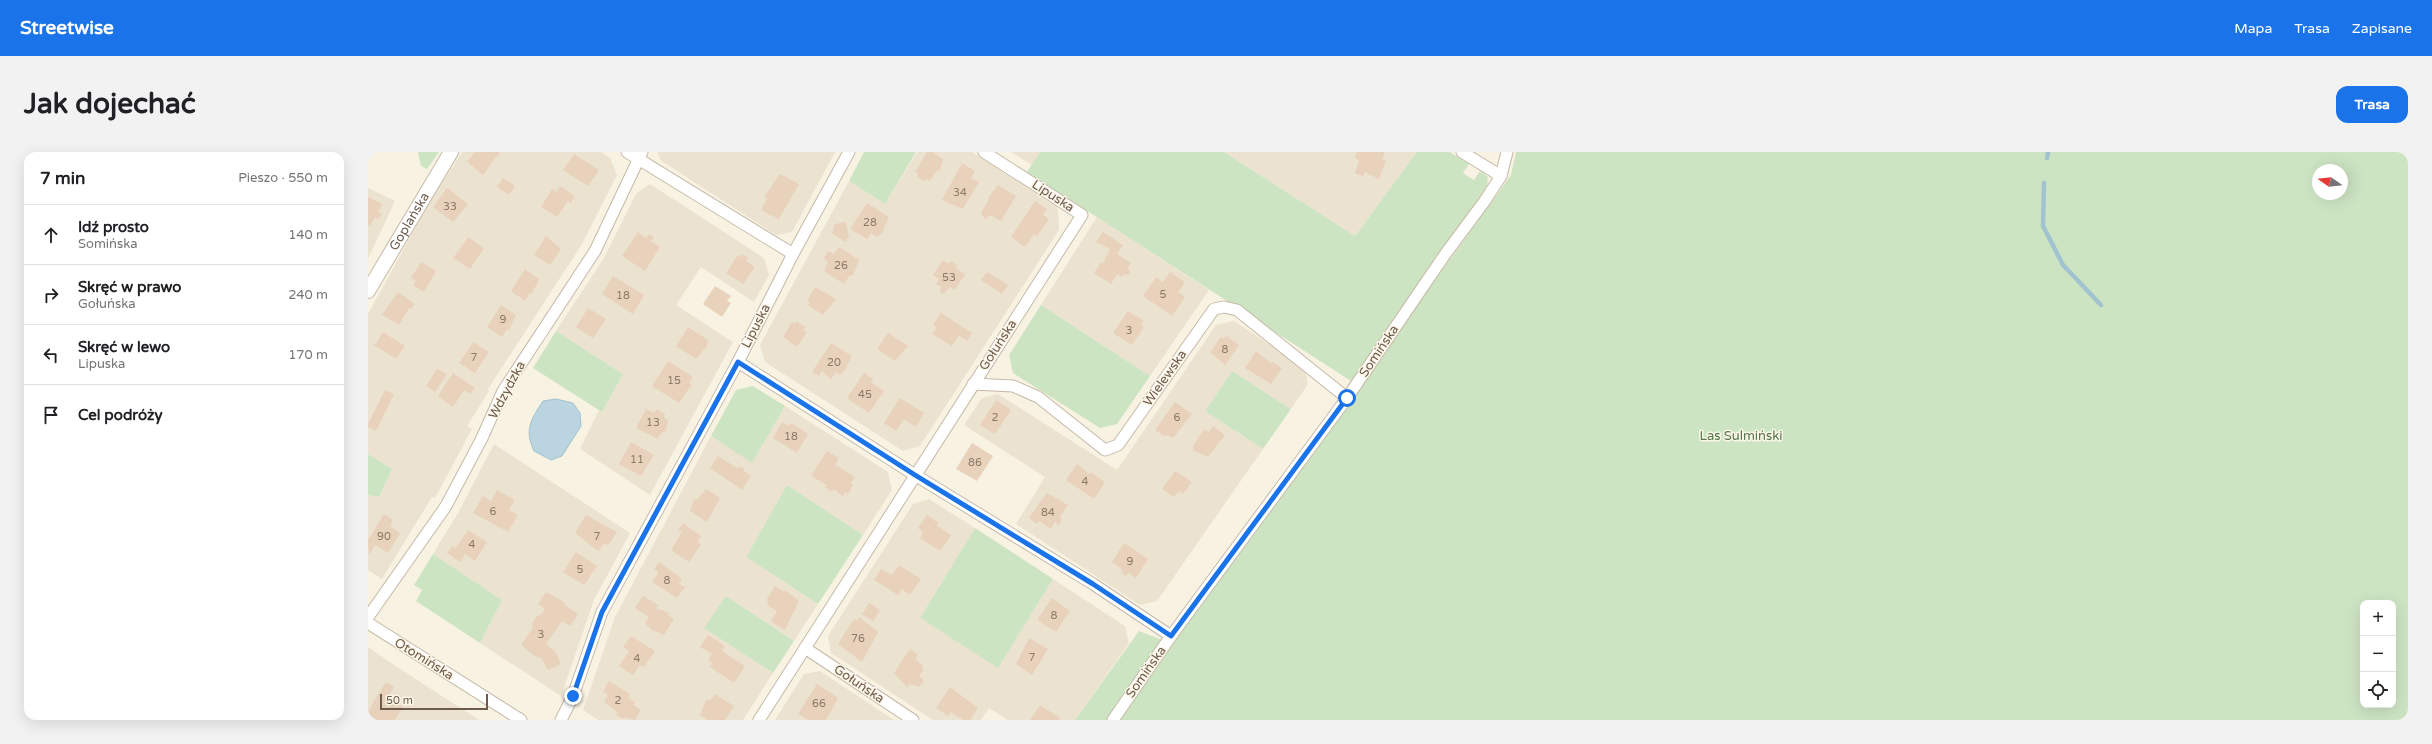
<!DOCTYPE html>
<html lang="pl">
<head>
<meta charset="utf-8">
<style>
  body { margin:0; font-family:"Varela Round",sans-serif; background:#f2f2f2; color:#202124 }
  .controls { position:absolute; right:12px; bottom:12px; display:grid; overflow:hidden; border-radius:8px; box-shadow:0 4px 16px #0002 }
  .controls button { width:36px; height:36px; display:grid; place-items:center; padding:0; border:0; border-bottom:1px solid #e0e0e0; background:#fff; color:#202124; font:20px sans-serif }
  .compass { position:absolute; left:1944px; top:12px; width:36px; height:36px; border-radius:50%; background:#fff; box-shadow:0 4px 16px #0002; rotate:284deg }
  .scale { position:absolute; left:12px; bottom:10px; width:108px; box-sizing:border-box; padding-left:4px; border:2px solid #6d5b4c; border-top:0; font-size:11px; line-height:14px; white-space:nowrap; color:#6d5b4c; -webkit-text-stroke:3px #fcf6e8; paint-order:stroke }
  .stop { position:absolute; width:12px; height:12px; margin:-9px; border:3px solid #1a73e8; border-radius:50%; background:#fff }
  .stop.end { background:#1a73e8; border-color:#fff; box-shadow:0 1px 4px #0008 }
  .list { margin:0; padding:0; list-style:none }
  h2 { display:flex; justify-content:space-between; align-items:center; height:52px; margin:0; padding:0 16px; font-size:17px }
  h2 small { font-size:13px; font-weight:400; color:#757577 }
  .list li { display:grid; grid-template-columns:26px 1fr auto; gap:12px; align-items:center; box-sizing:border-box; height:60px; padding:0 16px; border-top:1px solid #e0e0e0 }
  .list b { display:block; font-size:15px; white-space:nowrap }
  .list p { margin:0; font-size:13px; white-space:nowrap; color:#757577 }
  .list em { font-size:13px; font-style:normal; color:#757577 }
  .icon { flex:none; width:22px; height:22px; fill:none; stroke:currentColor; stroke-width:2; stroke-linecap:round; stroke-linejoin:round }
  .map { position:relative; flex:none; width:2040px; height:568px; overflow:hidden; border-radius:12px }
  header { display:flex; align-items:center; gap:24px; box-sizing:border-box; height:56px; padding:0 20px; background:#1a73e8; color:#fff }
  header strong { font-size:19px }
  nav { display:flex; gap:22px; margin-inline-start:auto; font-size:14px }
  .intro { display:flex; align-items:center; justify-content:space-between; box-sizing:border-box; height:96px; padding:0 24px }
  h1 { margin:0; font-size:28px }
  .button { padding:10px 18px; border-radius:12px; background:#1a73e8; color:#fff; font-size:14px; font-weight:700 }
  main { display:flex; gap:24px; padding:0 24px }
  aside { flex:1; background:#fff; border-radius:12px; box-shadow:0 4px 16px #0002 }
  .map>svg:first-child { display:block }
</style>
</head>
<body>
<header>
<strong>Streetwise</strong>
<nav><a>Mapa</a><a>Trasa</a><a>Zapisane</a></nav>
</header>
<div class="intro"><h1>Jak dojechać</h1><a class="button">Trasa</a></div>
<main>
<aside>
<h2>7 min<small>Pieszo · 550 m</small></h2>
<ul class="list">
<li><svg class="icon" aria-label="ahead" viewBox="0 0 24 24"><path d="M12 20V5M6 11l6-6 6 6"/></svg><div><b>Idź prosto</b><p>Somińska</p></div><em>140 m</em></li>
<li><svg class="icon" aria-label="right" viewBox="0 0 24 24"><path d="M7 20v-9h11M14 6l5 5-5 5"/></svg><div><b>Skręć w prawo</b><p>Gołuńska</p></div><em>240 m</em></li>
<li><svg class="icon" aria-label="left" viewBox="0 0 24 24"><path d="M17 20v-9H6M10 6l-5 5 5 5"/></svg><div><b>Skręć w lewo</b><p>Lipuska</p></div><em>170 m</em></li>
<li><svg class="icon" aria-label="arrive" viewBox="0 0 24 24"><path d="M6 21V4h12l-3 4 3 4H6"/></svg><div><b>Cel podróży</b></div></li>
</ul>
</aside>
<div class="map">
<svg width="2040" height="568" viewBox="0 0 2040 568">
  <rect width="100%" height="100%" fill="#f8f2e2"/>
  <g fill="#ece2d0">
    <polygon points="94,0 233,0 242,6 249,23 214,92 120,237 121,239 99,274 104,277 67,346 64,345 14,427 0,418 0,343 11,345 24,317 0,302 0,162 61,51"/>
    <polygon points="290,0 467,0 424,80 408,83 292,8"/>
    <polygon points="549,0 604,0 690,56 691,78 552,294 535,299 397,210 392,193 481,29 517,52"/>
    <polygon points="643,0 672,0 664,13"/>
    <polygon points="856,0 1049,0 987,84"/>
    <polygon points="282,32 396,106 401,123 386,150 333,115 308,153 365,190 282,343 212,297 231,258 234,260 255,222 188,179 236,106 268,42"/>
    <polygon points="0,36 27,49 0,107"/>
    <polygon points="729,65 841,138 782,224 673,153"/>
    <polygon points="866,169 936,215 940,232 923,257 864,219 837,259 895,297 789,449 772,453 648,372 677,325 596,273 614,246 630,242 749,318 848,173"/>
    <polygon points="417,254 520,320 524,338 495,383 419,333 378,405 450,452 426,489 358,444 337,476 405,521 375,568 230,568 215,558 247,465 343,284 384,310"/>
    <polygon points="126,292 262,381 226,448 193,544 112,491 134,448 65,402 90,361"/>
    <polygon points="561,347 607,376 552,466 630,515 685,427 757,474 761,491 707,568 640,568 621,556 613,568 565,568 463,501 460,484 545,352"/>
    <polygon points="0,495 20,509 111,568 0,568"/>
    <polygon points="452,519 526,568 407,568 436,522"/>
  </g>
  <g fill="#cde4c3" fill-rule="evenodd">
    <polygon points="50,0 71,0 59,17 53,14"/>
    <polygon points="496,0 548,0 517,52 481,29"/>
    <polygon points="672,0 856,0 987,84 1049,0 1082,0 1101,12 1095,21 1106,28 1112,19 1120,25 1119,35 1114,48 983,229 659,20"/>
    <path d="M1148,0h892v568h-1333l64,-89 33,13 339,-469zM1950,18h24v24h-24zM1995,451h30v102h-30z"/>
    <polygon points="673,153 782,224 749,272 732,276 645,221 641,203"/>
    <polygon points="188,179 255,222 234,260 165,216"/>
    <polygon points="864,219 923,257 895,297 837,259"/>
    <polygon points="385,234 417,254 384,311 343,284 368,238"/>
    <polygon points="0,302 24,317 11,345 0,343"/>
    <polygon points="419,333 495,383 450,452 378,405"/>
    <polygon points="607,376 685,427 630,516 552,466"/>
    <polygon points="65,402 134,448 112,491 48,449 54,438 46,433"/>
    <polygon points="358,444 426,489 405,521 336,476"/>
  </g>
  <path fill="#bad5df" stroke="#a1c3cf" d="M188,247l17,4 7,10 1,13 -19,30 -11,4 -17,-9c-10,-21 -3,-32 9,-50z"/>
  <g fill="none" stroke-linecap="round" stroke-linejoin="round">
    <g stroke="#a1c3cf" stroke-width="4.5">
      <polyline points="1679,6 1680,0"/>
      <polyline points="1676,31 1675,74 1695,113 1733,153"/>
    </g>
  </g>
  <g fill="#e8d2bc">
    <polygon points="107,0 132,0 115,23 99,10"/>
    <polygon points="559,0 564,0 575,7 572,19 569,18 562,29 559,27 556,29 549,25 550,21 547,20"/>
    <polygon points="989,0 1017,0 1014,8 1018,9 1011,27 997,20 995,24 987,21 991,8 987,6"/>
    <polygon points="206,2 231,18 220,34 195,18"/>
    <polygon points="594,11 607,19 603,26 611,30 595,57 574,48"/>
    <polygon points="412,22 431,32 411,67 393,58 399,46 396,45"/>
    <polygon points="135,26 147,34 141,43 129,35"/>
    <polygon points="630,33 648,44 633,69 622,63 617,67 613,61 621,47 620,46"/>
    <polygon points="192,34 207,44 203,51 200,49 189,65 173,55 184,37 188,40"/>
    <polygon points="79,36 100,52 85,70 65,55"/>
    <polygon points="0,45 14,52 10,60 14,62 10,67 7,65 2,74 0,73"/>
    <polygon points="667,49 679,57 675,63 681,67 669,84 666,82 657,95 643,85"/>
    <polygon points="499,51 521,65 514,81 509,85 503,81 499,87 482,77"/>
    <polygon points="478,70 481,84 478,90 464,81 467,72"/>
    <polygon points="270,80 278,86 281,82 286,85 283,89 292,95 277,119 254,104"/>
    <polygon points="735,80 755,93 749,102 763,111 760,116 762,120 761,123 756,122 754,125 749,122 743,132 726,121 733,110 735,111 742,97 728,90"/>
    <polygon points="178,84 193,97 182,113 166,103"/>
    <polygon points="100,85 116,96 102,117 85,106"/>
    <polygon points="471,95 491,108 485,123 481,124 476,132 456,119 460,111 456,106 460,99 466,102"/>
    <polygon points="374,102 380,106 378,109 387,115 375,132 358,121 370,103 372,105"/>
    <polygon points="575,108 581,112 583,109 589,113 587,116 597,122 587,138 582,135 575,142 572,140 573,135 568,132 571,127 565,123"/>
    <polygon points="53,110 68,119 56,140 45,133 48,129 43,126"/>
    <polygon points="157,117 171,127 164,142 162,141 157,149 143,139"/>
    <polygon points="619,120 640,133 634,142 613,128"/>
    <polygon points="802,120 817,130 810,140 817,145 804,164 775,144 788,125 795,130"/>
    <polygon points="245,124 276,143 265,162 234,142"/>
    <polygon points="347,134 363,144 359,149 363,151 354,165 335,152"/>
    <polygon points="447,135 468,147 455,163 440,153 442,150 439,148"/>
    <polygon points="30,140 47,152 43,157 41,156 31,173 14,163"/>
    <polygon points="133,153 148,163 141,178 139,177 134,185 119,175"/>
    <polygon points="220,156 238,167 225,186 208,175"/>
    <polygon points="760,159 776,169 773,173 776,175 764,193 745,181"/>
    <polygon points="573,161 604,181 599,189 591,183 584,194 564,182 569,176 565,173"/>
    <polygon points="428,169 437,175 435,178 439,180 429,195 415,185 424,170 427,172"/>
    <polygon points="320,175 340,188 339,194 328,207 308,194"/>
    <polygon points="15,180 37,194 28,207 3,191 8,192"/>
    <polygon points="520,181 540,194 527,209 509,197"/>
    <polygon points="858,184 871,193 857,213 842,200 853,185 856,187"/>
    <polygon points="105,190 121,200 107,221 91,211"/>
    <polygon points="463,191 484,204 475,221 472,223 468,220 463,227 454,219 451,224 444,220"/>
    <polygon points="888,199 903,211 904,210 914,216 903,232 877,216"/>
    <polygon points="300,209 325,225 321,231 324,232 311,251 284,234"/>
    <polygon points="69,217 79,222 67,240 58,234"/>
    <polygon points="85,221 107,236 102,242 96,238 85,255 70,244"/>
    <polygon points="496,221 505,227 503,230 516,239 501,261 479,246"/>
    <polygon points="17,238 26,242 8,279 0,275 0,272"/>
    <polygon points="532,246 556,261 548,275 536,267 528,279 516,271"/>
    <polygon points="628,248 643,258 627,282 612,273"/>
    <polygon points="807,250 824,262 805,286 800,283 796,284 787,278"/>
    <polygon points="278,257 286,261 288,257 297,262 296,266 300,268 298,279 294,280 290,287 268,276"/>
    <polygon points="414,270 421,274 423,271 440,282 429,301 405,286"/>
    <polygon points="845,274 857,283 840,305 825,298 825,294 836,277 841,280"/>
    <polygon points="263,290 286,303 273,324 251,312"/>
    <polygon points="604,291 625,304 609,329 588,317"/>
    <polygon points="459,299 471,306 467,313 487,325 483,331 485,333 480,342 477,340 475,344 465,337 464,340 457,335 459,333 443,324"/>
    <polygon points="350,304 369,316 373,314 376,316 376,319 383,324 374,338 342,316"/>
    <polygon points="709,312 721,322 722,320 737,330 726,347 698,328"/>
    <polygon points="807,319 824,330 815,342 811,339 806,345 794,337"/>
    <polygon points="338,337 352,346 339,370 322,359 326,347 329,348"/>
    <polygon points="129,338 147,348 141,358 150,363 140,380 105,361 115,344 123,349"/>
    <polygon points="679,341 700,353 692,365 694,367 691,373 687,370 683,377 671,369 669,372 661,366"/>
    <polygon points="16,362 25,368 22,374 32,381 20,401 7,393 1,403 0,388"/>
    <polygon points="218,363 249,380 240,393 236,391 230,399 207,381"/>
    <polygon points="559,363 570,371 569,374 583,383 572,399 552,386 555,380 550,376"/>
    <polygon points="315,371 333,384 329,390 333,392 321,410 303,398 314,380 310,378"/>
    <polygon points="100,378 119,390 107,409 97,402 92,410 79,401 84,394 88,396"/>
    <polygon points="756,391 780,407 768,426 760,421 758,424 753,420 755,418 744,410"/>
    <polygon points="208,400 229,414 216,433 195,420"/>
    <polygon points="291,410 314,427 311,432 317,435 309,446 284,430 291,420 286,417"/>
    <polygon points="531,413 553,427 542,443 534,437 530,443 506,428 513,417 524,423"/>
    <polygon points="407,434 416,440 417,438 431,449 417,478 403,469 409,459 400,454 399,447"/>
    <polygon points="178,440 196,450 197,453 210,462 202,474 194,469 178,492 187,499 193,512 180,518 174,507 165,503 153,493 165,475 164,471 169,464 173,463 177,457 170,452"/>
    <polygon points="275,444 290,453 288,456 301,461 300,463 306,467 296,483 284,478 277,471 281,465 267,456"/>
    <polygon points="684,446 702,459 688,480 669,468"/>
    <polygon points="501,451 512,458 505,469 494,462"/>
    <polygon points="491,465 510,480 494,510 470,492 486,467 489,469"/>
    <polygon points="340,483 357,494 354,499 377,514 366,531 342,515 345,511 340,508 344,502 332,495"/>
    <polygon points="263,484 287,499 276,515 272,513 265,523 251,514 261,499 255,495"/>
    <polygon points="661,486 680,497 664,523 648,512"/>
    <polygon points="542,497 549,502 548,508 554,513 555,519 551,524 556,528 551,535 542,532 539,535 526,521"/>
    <polygon points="241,529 262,542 260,546 267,550 265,553 273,558 267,568 256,565 255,567 248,563 250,560 236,550 240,543 235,540"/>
    <polygon points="18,530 26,535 22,542 30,547 27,551 35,555 27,568 0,568 0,559"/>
    <polygon points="449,532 470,546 458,568 440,568 430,562"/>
    <polygon points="582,535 610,556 602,568 595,568 583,560 580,564 568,556"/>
    <polygon points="347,542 366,554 357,568 339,568 332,563 338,548 343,548"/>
    <polygon points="672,553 692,566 691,568 662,568"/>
  </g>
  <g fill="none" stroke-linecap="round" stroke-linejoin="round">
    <defs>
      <g id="minor">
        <polyline points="259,0 425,102"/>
        <polyline points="1094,0 1133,24"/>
        <polyline points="370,210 547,323 725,432 803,484"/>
        <polyline points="605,232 645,234 670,245 737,298 750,293 846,157 856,155 869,158 979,246"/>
        <polyline points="0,465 78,354 114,286 135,239 227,99 274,0"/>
        <polyline points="0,471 153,568"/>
        <polyline points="437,496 545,568"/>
        <polyline points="193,568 205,544 234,460 370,210 425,102 481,0"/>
        <polyline points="391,568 714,63 616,0"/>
        <polyline points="745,568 803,484 979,246 1078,101 1116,50 1133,24 1139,0"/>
      </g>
      <g id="tertiary">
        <path id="s1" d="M0,139l83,-139"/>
      </g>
    </defs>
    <use href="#minor" stroke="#c5b9a8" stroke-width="13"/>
    <use href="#tertiary" stroke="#c5b9a8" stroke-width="16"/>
    <use href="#minor" stroke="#fff" stroke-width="11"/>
    <use href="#tertiary" stroke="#fff" stroke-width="14"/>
  </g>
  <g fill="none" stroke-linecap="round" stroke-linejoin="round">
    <polyline stroke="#1a73e8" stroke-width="5" points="205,544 234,460 370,210 547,323 725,432 803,484 979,246"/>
  </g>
  <g text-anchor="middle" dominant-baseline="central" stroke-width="3" stroke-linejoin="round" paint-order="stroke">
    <g font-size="11" fill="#8c7968">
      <text x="592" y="40">34</text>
      <text x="82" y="54">33</text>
      <text x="502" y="70">28</text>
      <text x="473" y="113">26</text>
      <text x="581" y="125">53</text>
      <text x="795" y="142">5</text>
      <text x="255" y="143">18</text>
      <text x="135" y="167">9</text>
      <text x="761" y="178">3</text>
      <text x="857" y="197">8</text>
      <text x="106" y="205">7</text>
      <text x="466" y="210">20</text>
      <text x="306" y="228">15</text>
      <text x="497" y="242">45</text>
      <text x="627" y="265">2</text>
      <text x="809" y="265">6</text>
      <text x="285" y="270">13</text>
      <text x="423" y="284">18</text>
      <text x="269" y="307">11</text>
      <text x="607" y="310">86</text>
      <text x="717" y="329">4</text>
      <text x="125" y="359">6</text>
      <text x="680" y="360">84</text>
      <text x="16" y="384">90</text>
      <text x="229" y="384">7</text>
      <text x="104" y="392">4</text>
      <text x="762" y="409">9</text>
      <text x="212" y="417">5</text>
      <text x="299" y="428">8</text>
      <text x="686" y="463">8</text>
      <text x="173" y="482">3</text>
      <text x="490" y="486">76</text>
      <text x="664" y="505">7</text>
      <text x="269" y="506">4</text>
      <text x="250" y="548">2</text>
      <text x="451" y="551">66</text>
    </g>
    <g font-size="13" fill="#6d5b4c" stroke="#fcf6e8">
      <text transform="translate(685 44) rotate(33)">Lipuska</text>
      <text stroke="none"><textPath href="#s1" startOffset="81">Goplańska</textPath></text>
      <text transform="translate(388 174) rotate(-63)">Lipuska</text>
      <text transform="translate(630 193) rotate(-57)">Gołuńska</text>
      <text transform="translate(1011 199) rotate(-56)">Somińska</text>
      <text transform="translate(797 226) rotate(-55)">Wielewska</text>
      <text transform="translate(139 238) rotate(-62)">Wdzydzka</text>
      <text transform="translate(56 507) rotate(32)">Otomińska</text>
      <text transform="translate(778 520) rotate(-55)">Somińska</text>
      <text transform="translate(491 532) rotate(34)">Gołuńska</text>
    </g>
    <g font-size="13" fill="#527749" stroke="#fcf6e8">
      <text x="1373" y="284">Las Sulmiński</text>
    </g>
  </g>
</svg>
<div class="controls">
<button>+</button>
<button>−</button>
<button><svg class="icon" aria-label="locate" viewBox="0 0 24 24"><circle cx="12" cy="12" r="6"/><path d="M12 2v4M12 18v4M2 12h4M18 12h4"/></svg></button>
</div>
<svg class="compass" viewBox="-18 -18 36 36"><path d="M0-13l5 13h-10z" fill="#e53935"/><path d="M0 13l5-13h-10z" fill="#757577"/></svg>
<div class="scale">50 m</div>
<div class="stop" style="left:979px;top:246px"></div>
<div class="stop end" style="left:205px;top:544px"></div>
</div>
</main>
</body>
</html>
